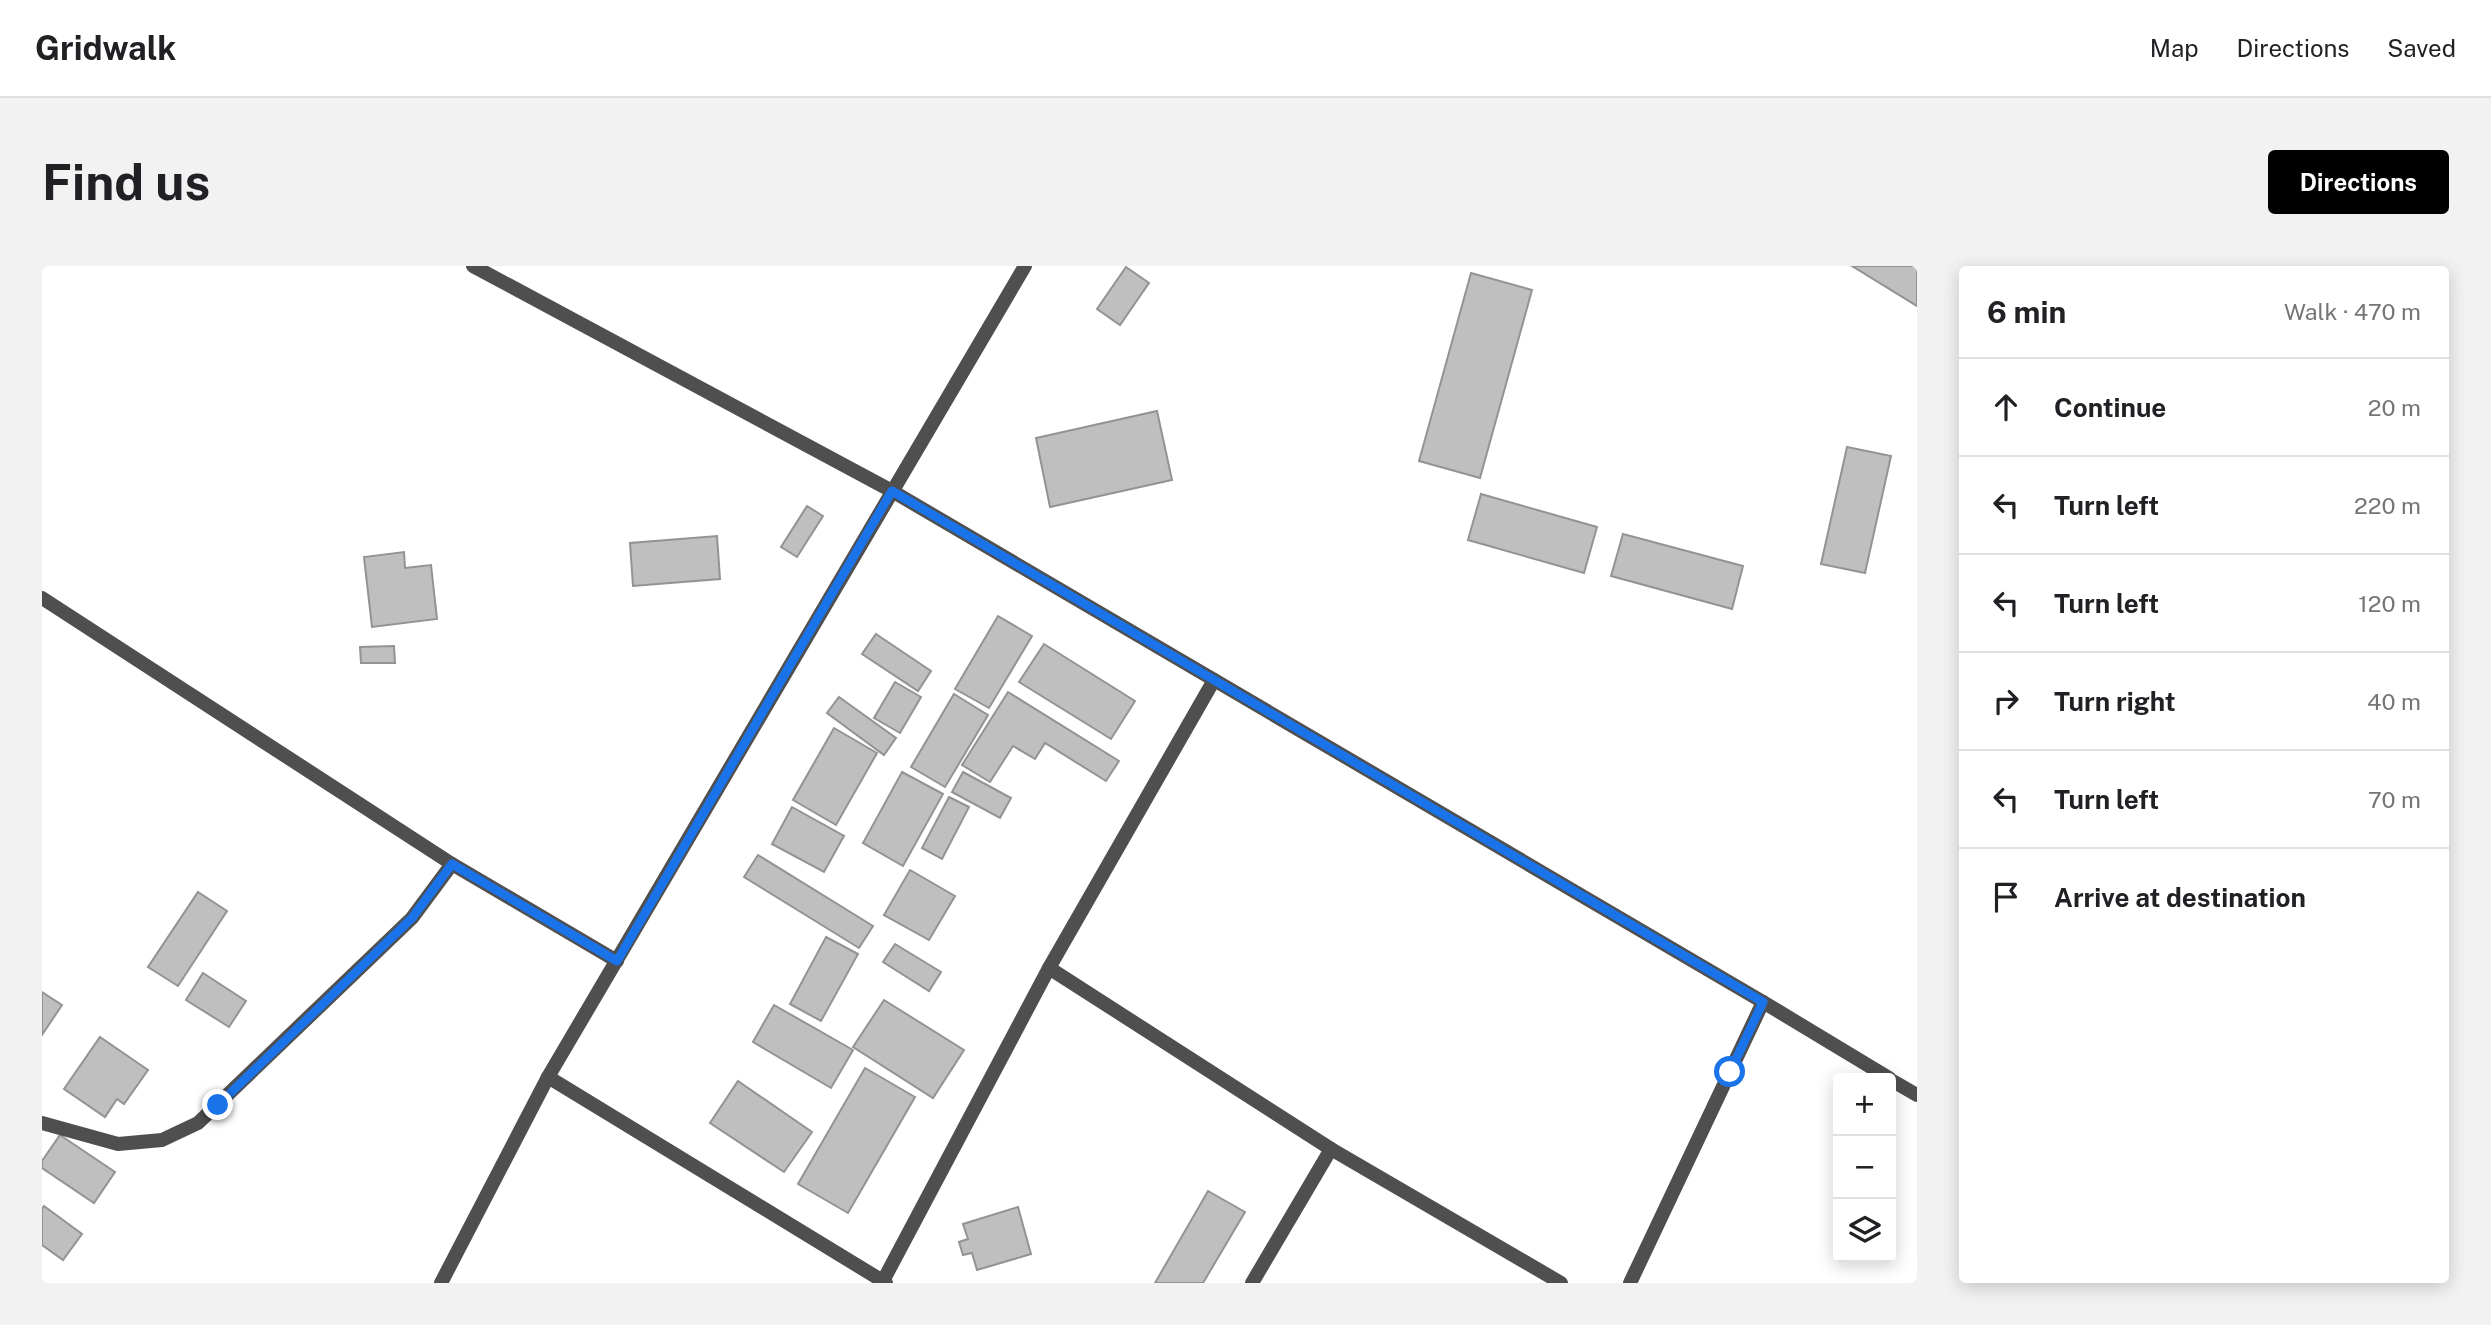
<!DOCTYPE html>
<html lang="en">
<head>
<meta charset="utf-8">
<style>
  body { margin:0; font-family:"Public Sans",sans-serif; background:#f2f2f2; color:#202124 }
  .controls { position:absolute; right:21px; bottom:21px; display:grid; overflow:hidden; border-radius:7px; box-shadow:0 4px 18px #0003 }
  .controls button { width:63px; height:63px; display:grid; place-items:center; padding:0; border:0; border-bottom:2px solid #e0e0e0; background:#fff; color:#202124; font:35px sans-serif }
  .stop { position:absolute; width:21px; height:21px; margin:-16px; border:5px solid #1a73e8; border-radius:50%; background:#fff }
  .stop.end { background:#1a73e8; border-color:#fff; box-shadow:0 2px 7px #0008 }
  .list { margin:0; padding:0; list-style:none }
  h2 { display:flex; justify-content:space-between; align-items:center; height:91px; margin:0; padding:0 28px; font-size:30px }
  h2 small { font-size:23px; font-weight:400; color:#757577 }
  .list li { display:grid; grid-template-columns:46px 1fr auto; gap:21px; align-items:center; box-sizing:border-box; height:98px; padding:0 28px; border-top:2px solid #e0e0e0 }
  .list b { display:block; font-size:26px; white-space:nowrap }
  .list em { font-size:23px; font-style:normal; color:#757577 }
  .icon { flex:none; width:38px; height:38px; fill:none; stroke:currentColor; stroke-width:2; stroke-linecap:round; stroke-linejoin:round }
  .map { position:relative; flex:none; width:1875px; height:1017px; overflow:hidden; border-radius:7px }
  header { display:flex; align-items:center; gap:42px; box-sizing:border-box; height:98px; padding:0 35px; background:#fff; border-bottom:2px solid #e0e0e0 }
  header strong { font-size:33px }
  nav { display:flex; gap:38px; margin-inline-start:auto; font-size:24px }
  .intro { display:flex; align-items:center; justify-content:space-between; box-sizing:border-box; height:168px; padding:0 42px }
  h1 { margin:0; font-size:49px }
  .button { padding:18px 32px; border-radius:7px; background:#000; color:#fff; font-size:24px; font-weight:700 }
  main { display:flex; gap:42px; padding:0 42px }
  aside { flex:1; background:#fff; border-radius:7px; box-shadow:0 4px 18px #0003 }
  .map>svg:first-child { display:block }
</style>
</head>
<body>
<header>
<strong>Gridwalk</strong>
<nav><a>Map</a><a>Directions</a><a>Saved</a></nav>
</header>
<div class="intro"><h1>Find us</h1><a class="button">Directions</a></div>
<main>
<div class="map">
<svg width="1875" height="1017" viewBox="0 0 1875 1017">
  <rect width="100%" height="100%" fill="#fff"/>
  <g fill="#bfbfbf" stroke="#939393" stroke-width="2">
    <polygon points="1810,0 1875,0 1875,40"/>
    <polygon points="1084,1 1107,17 1078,59 1055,43"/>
    <polygon points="1429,7 1490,24 1438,212 1377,195"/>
    <polygon points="1115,145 1130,214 1008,241 994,172"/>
    <polygon points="1805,181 1849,190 1823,307 1779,298"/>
    <polygon points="1439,228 1555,261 1542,307 1426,274"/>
    <polygon points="765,240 781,250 755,291 739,281"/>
    <polygon points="1581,268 1701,300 1690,343 1569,310"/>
    <polygon points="675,270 678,313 591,320 588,277"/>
    <polygon points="362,286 363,302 389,299 395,353 330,361 322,291"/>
    <polygon points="956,350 990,370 947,442 913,423"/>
    <polygon points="834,368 889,405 876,425 820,388"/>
    <polygon points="1002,378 1093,435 1069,473 977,416"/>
    <polygon points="352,380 353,397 319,397 318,381"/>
    <polygon points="853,416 879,431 858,467 832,452"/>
    <polygon points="966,426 1077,495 1064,515 1003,477 993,493 971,480 948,516 920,499"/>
    <polygon points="912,428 946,449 903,521 869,501"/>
    <polygon points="797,431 854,472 842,489 785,447"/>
    <polygon points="792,462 835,487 794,559 751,534"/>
    <polygon points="860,506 901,528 861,600 821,577"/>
    <polygon points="921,506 969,532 958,552 910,526"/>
    <polygon points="907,531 927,541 900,593 880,582"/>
    <polygon points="750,541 802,570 782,606 730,578"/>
    <polygon points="716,589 831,660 817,682 702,611"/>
    <polygon points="868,604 913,630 887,674 842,649"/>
    <polygon points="156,626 185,645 136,720 106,701"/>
    <polygon points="784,671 816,688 779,755 748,738"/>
    <polygon points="853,678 899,706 887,725 841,696"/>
    <polygon points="161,707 204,735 187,761 144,734"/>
    <polygon points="0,726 20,739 0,769"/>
    <polygon points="842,734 922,784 891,832 811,781"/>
    <polygon points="732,739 811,784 789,822 711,776"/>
    <polygon points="58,771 106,804 82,838 75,833 63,851 22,823"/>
    <polygon points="823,802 873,831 806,947 756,918"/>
    <polygon points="696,815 770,866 742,906 668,857"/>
    <polygon points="18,869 73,906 52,937 0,902 0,895"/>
    <polygon points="1166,925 1203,946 1161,1017 1113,1017"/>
    <polygon points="2,940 40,968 21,994 0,979 0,943"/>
    <polygon points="976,941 989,988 935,1004 930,987 921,989 917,976 926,973 921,958"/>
  </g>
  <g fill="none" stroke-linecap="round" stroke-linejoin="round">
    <g stroke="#4f4f4f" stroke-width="14">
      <polyline points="431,0 850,225 1721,736 1847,812"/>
      <polyline points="0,332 410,598 575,695"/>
      <polyline points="1007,702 1289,883 1519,1017"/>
      <polyline points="506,811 844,1017"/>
      <polyline points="1849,814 1875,829"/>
      <polyline points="0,857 76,878 120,874 156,857 370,652 410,598"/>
      <polyline points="841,1015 1007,702 1172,414"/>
      <polyline points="399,1017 506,811 983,0"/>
      <polyline points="1210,1017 1289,883"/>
      <polyline points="1588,1017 1721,736"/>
    </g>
  </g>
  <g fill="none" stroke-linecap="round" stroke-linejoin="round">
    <polyline stroke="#1a73e8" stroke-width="9" points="176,839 370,652 410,598 575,695 850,225 1721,736 1688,806"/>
  </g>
</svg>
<div class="controls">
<button>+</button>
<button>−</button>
<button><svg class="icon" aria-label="layers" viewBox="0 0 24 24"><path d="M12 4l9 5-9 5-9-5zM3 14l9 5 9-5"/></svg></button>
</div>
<div class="stop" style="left:1688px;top:806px"></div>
<div class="stop end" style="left:176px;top:839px"></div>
</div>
<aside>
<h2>6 min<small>Walk · 470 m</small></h2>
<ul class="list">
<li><svg class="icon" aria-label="ahead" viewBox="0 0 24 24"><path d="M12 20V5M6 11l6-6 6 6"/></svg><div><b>Continue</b></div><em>20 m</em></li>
<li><svg class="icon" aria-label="left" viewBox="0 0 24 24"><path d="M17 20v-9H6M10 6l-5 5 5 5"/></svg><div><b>Turn left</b></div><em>220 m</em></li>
<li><svg class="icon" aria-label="left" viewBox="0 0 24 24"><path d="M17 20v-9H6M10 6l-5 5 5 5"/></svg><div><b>Turn left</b></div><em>120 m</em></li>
<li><svg class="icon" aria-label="right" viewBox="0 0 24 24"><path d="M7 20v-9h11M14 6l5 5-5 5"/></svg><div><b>Turn right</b></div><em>40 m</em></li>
<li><svg class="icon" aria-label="left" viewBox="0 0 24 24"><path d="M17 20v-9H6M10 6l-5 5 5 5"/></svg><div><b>Turn left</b></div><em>70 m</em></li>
<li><svg class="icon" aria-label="arrive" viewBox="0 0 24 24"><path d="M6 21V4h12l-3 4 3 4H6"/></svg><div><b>Arrive at destination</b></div></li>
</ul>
</aside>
</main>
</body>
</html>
